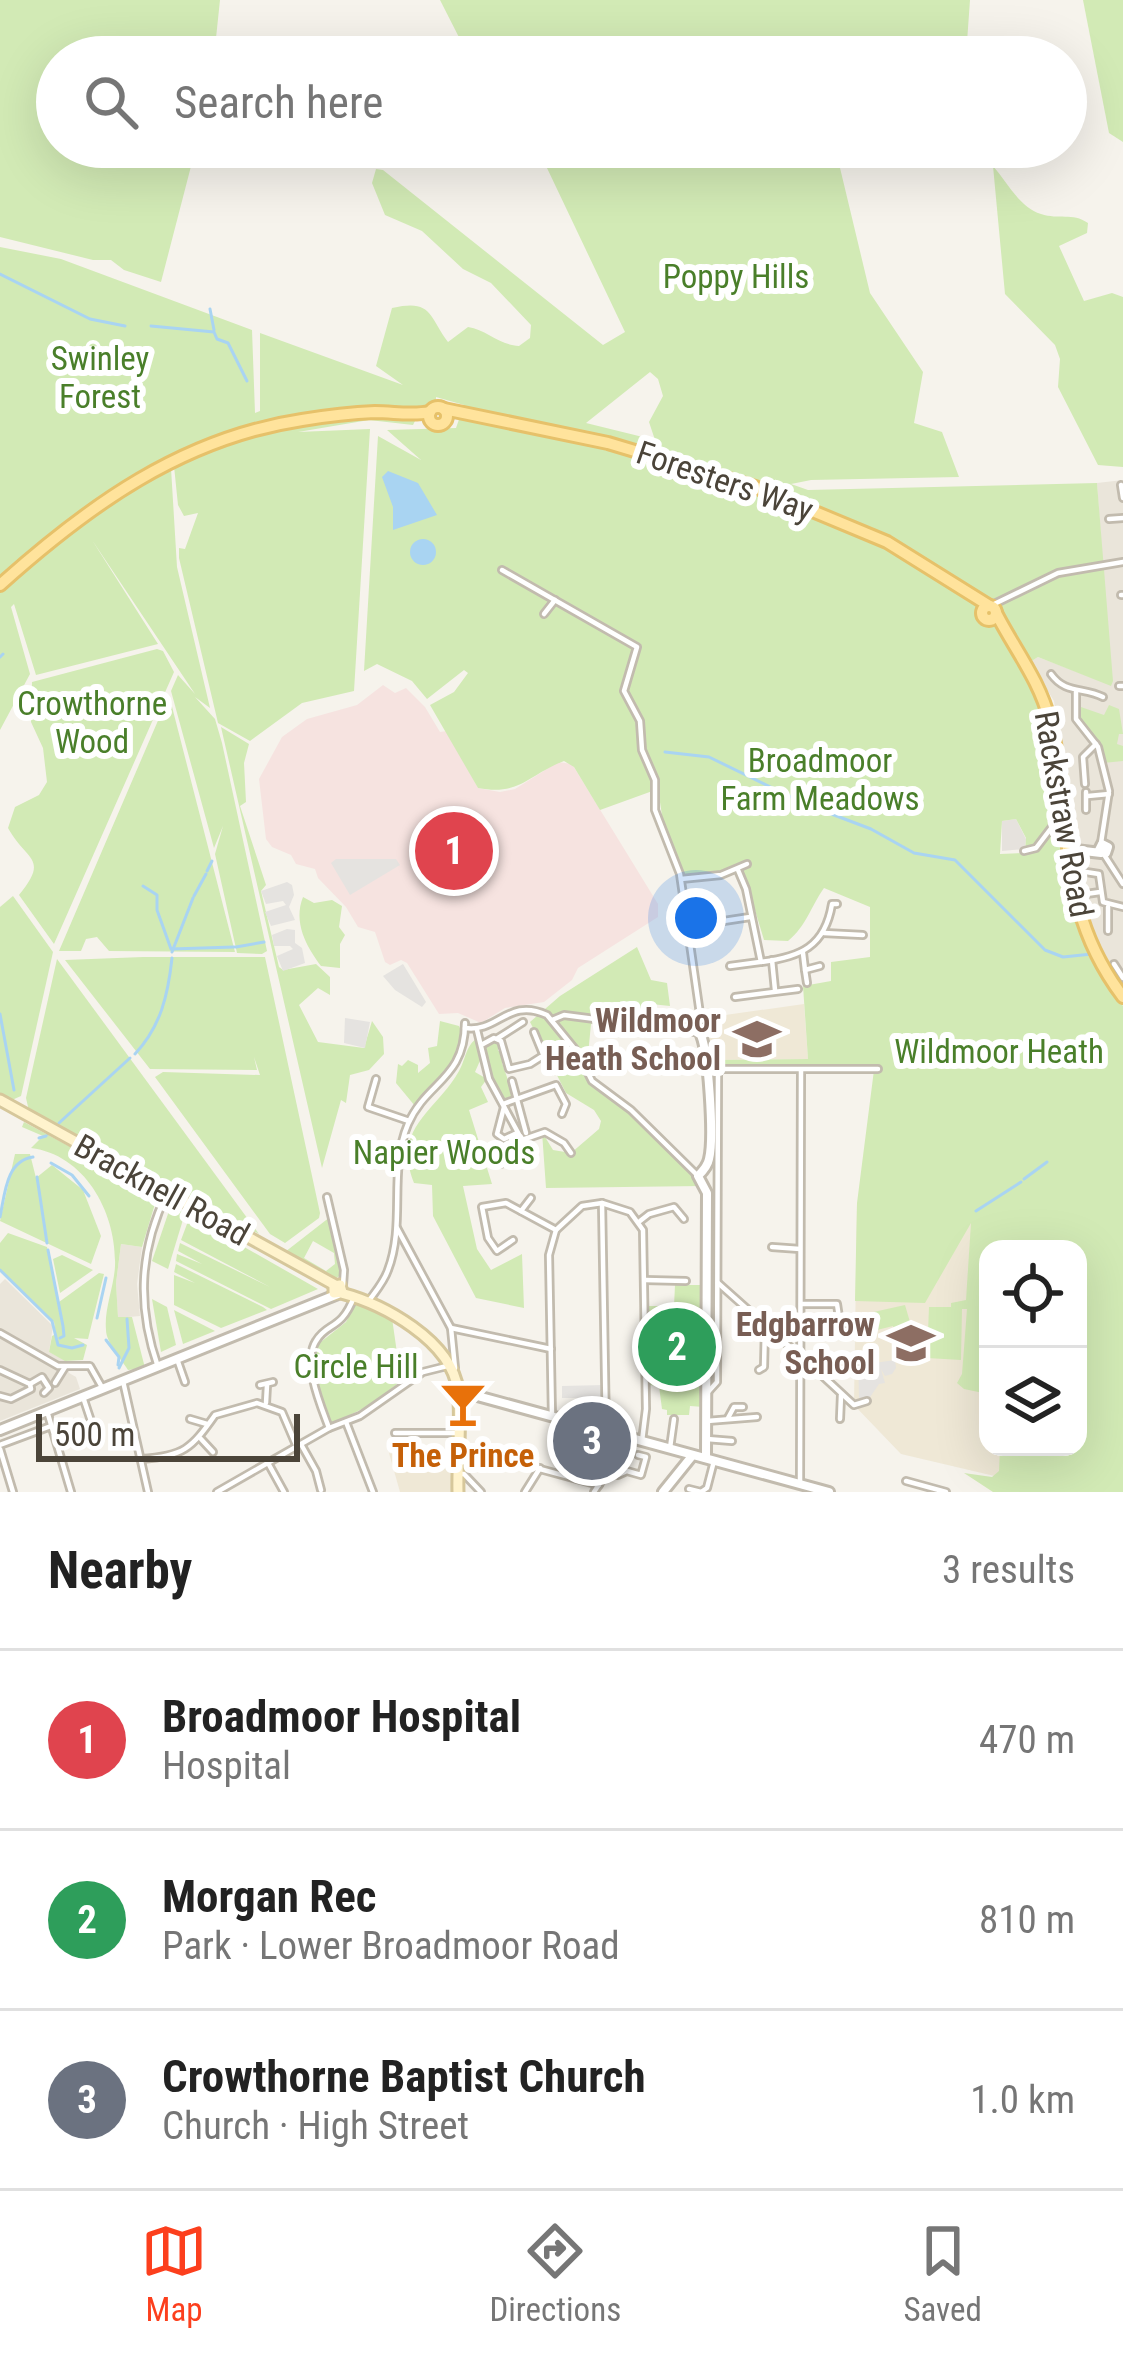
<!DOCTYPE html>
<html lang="en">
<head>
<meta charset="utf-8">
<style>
  body { margin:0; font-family:"Roboto Condensed",sans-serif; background:#f2f2f2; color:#222 }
  .controls { position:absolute; right:36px; bottom:36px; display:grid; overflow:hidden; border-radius:24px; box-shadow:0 12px 48px #0002 }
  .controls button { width:108px; height:108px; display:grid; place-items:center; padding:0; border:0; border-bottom:3px solid #e0e0e0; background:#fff; color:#222; font:60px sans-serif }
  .scale { position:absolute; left:36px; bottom:30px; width:264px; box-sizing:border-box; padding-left:12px; border:6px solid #4b4439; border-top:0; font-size:33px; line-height:42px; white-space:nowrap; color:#4b4439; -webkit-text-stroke:9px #fff; paint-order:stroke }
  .you { position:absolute; left:696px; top:918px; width:42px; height:42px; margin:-30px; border:9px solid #fff; border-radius:50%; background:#1a73e8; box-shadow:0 0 0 18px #1a73e833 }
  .badge { display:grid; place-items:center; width:78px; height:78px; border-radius:50%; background:#fc3f1d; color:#fff; font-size:39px; font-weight:700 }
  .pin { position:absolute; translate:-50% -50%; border:6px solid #fff; box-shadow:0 3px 12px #0006 }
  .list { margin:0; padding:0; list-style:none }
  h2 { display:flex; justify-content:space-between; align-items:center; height:156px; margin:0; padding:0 48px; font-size:51px }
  h2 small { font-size:39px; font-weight:400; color:#767676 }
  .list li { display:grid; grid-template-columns:78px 1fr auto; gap:36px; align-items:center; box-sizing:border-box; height:180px; padding:0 48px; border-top:3px solid #e0e0e0 }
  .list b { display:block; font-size:45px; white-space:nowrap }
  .list p { margin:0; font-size:39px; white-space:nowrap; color:#767676 }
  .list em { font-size:39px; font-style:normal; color:#767676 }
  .icon { flex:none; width:66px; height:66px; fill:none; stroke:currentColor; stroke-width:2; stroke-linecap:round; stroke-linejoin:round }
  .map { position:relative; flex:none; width:1123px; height:1492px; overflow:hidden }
  .search { position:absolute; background:#fff; box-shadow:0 12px 48px #0002; left:36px; right:36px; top:36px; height:132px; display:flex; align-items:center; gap:30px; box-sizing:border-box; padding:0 42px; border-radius:66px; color:#767676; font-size:45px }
  .sheet { height:696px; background:#fff }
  nav { display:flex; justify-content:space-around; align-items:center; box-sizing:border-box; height:168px; border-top:3px solid #e0e0e0; background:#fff; font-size:33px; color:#767676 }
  nav a { display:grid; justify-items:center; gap:6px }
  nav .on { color:#fc3f1d }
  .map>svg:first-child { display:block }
</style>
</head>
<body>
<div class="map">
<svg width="1123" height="1492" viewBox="0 0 1123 1492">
  <rect width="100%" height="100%" fill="#f6f3ec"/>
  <g fill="#eae5da">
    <polygon points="1123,480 1123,993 1096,969 1054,701 1030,662 1038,657 1111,685 1097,483"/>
    <polygon points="121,1244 142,1247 137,1284 140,1316 118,1318 116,1283"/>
    <polygon points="5,1279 53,1326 49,1352 67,1361 69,1373 76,1377 80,1389 0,1421 0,1284"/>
  </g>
  <polygon fill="#e6e2dd" points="1016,819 1026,839 1025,849 1002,851 1002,821"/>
  <g fill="#efe8d6">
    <polygon points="804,1004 808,1059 711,1060 704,1018"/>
    <polygon points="857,1203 976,1212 988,1375 988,1447 1004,1447 1003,1478 901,1454 854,1405"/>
    <polygon points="389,1453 413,1458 453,1457 454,1492 400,1492"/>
  </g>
  <polygon fill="#f6e3e0" points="383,685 395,693 406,688 425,707 440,732 447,731 478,788 500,792 515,789 558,762 572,764 658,904 658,917 578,968 572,980 544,1002 505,1008 481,1023 458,1013 439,1014 407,963 401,960 390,965 385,962 375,932 358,927 346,907 318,878 315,869 296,864 291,855 272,847 266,839 259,779 282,737 307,719 357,705"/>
  <g fill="#d2eab5" fill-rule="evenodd">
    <polygon points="0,0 220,0 214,57 57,57 57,147 196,147 161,282 124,270 111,260 93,260 0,237"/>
    <polygon points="440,0 970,0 967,42 918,37 906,57 497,57 491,46 468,55"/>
    <polygon points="1083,0 1123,0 1123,142 1109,133"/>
    <path d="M537,147h298l35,146 53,79 -9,51 28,9 17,45 -148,3 -20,4 17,6 289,-7 16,198 -2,5 -73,-29 -8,5 24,98 13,136 22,61 34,49v486h-130l-29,-19 28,4 7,-6 1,-24h78v-198h-90v145l-24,-5 -7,-6 5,-9 5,-65h-5l-1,51 -34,-2 2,-51h22v-4l15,-3 5,-77 -46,80 -70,-2 2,-98 17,-133 -151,3 -12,-13 97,-1 -5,-73 28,-5v-19l39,-5v-50l-46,-19c-14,20 -17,37 -36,53l-24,-1 -19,-63 -9,-12 -16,7 -35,3 -22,-53 -5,-33 -58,21 -26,-43 -10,-6c-36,14 -44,35 -86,27l-48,-83 24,-13 14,-19 -4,-3 -37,29 -15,-18 -35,-17 -13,7 14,-235 43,24 -34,-30 69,-2 8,-23 -28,-8v5l-9,6 -60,1 -137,26 -62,23 -51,29 -62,45 -55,47v-332l61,12 191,71 3,83 5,-2v-78l143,52 -27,-19 16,-58c40,-9 36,7 56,34l20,-15c19,3 31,18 51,19l11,-8 1,-13 -40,-42 -28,-14 -41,-38 -37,-16 -13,-32 4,-14 7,1 220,175 22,-13zM650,372l8,7 5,17 -14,26 6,18 -69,-17zM1016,819l10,19 -1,15 -25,1 2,-33z"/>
    <path d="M993,166c15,17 26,41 48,48 18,6 31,-2 47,9l-1,10 -28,13 25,55 28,-8 11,4v170l-25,-2 -40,-78 2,-28 -5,-14 -50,-51z"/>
    <path d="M389,416l26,5 -2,4 -44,-5 -71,12 72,-3 -16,262 -52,12 -52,38 -32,-18 -39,-165v-10l6,1 13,-36 -14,3 -6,-11 -4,-39c69,-31 139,-46 215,-50z"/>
    <path d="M171,468l6,99 33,141 -15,-11 20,22 7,24 45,208 -5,3 -25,-1 -22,-99 8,-28 -9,22 -43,-157 7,-16 17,19 -103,-154 66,104 -122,31 -22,-71 -3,3 19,67 -30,56v-139c54,-49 107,-89 171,-123z"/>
    <path d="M157,649l6,2 11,21 -120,272 -35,-49c31,-38 7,-34 -11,-67l7,-21 24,-12 8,-13 -4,-34 -12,-26 1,-40z"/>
    <polygon points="169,695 235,952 109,951 97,937 86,939 81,951 59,951"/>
    <polygon points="1109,705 1119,709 1123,734 1119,734 1117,744 1123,746 1123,761 1103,763 1098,745 1077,718 1078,706 1104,715"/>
    <polygon points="221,727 249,744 244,763 246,802 240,806 266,885 261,891 279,967 283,970 316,964 330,977 330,995 318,988 299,1005 318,1042 364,1048 372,1021 383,1037 384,1054 369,1070 350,1075 346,1103 341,1100 322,1168"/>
    <polygon points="13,896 53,952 21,1096 12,1100 0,1094 0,907"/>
    <path d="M303,897l11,6 18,-3 10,6 -3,21 6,8 -5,9v24l-19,-2c-15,-20 -28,-44 -18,-69z"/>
    <polygon points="637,947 651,980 667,983 670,1006 651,1004 649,1030 591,1024 588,1055 581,1060 592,1081 631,1110 702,1186 546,1188 542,1132 553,1150 571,1153 599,1129 601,1121 594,1110 566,1093 530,1022 560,996"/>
    <polygon points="143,957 265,957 320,1213 319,1218 285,1243 270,1234 155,1077 163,1072 260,1075 254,1057 257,1070 150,1069 65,960"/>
    <polygon points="57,959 259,1234 29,1111 26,1098"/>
    <polygon points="440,1021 459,1026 463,1035 453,1065 415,1106 396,1083 398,1064 402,1066 408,1060 418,1065 418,1073 430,1063 428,1048 437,1046"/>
    <path d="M477,1038l6,16 -8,18 12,7 -6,8 7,15 -19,8 23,74 -29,2 14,63 14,21 31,-16 2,54 -48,-10 -43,-82 -1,-31 -18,-2c-22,-56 21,-70 45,-112 7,-12 6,-24 18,-33z"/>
    <polygon points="495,1041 498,1043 498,1051 502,1051 502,1063 515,1100 504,1102 490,1075 485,1047"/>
    <path d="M24,1122l134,72 -16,53 -21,-3 -5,39 2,34h14l13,51 -17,2c-7,-11 -22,-28 -22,-40 -2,-21 8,-43 9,-64 2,-52 -29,-111 -84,-118l12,-12 -21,-9z"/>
    <polygon points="15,1154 30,1154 36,1178 52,1165 83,1190 101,1236 91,1264 0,1221"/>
    <polygon points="171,1205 185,1213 168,1269 152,1261"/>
    <polygon points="190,1216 318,1289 271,1309 176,1261 177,1254 202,1264 178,1251 180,1243 270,1287 181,1240"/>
    <path d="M330,1217l11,58 -8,5 -48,-28zM313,1241l21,12 1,11 -9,7 -22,-13z"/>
    <polygon points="8,1233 47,1247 59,1302 99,1273 104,1274 88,1339 74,1338 87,1345 83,1360 65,1361 49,1352 52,1336 56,1334 54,1322 0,1269 0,1243"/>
    <polygon points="62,1255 93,1270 60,1293 53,1259"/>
    <polygon points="176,1264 263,1307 267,1310 221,1328 174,1305 174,1275 195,1283 174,1272"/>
    <polygon points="675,1285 705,1285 704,1407 690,1406 689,1415 667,1415 667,1410 662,1409 659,1386 649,1385 649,1306 674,1306"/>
    <polygon points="152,1299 167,1307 176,1345 161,1352"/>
    <path d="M355,1304l37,14 9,63 -31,24 -38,19c-9,-25 -20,-52 -15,-79l29,-23z"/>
    <polygon points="905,1305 915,1339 898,1343 893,1326 873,1331 869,1313"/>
    <polygon points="174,1310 215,1331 183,1344"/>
  </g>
  <g fill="#e5e3e0">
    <polygon points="336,859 396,859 400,865 350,895 331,863"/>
    <polygon points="287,882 292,885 294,895 289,907 295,920 271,926 265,912 286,905 283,901 266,904 261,891"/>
    <polygon points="287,929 295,930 295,943 302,948 305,963 283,971 277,956 293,949 290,946 274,946 272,935"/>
    <polygon points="403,964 426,1002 422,1007 395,990 383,976"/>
    <polygon points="345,1018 370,1022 365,1048 344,1043"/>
    <polygon points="858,1352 866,1352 867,1364 895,1360 896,1368 892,1374 885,1376 881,1369 885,1383 879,1384 866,1403 865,1398 859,1398"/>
    <polygon points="604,1385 604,1398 590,1398 590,1413 581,1413 581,1398 562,1398 562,1386"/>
  </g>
  <g fill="#a9d4f2">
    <polygon points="388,471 418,483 437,515 393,530 393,507 382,477"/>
    <circle cx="423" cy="552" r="13"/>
  </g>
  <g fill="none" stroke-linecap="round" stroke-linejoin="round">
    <g stroke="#a9d4f2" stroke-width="3">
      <polyline points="0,274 90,319 125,326"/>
      <polyline points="210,309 214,330"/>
      <polyline points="151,326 214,332 217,339 228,343 247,381"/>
      <polyline points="0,657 3,654"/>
      <polyline points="665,752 709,757 803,803"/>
      <polyline points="805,804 871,829 914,853 955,860 1045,950 1063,957 1092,954"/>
      <polyline points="207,871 212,861"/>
      <polyline points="143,886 157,895 157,910 171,949 234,947"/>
      <polyline points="194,896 206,874"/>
      <polyline points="236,947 264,942"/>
      <polyline points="172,952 193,898"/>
      <polyline points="0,1014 14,1090"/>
      <path d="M135,1054c26,-28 33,-59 37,-96"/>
      <polyline points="59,1123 130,1058"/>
      <polyline points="48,1134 49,1133"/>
      <polyline points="39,1138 46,1136"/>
      <polyline points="51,1163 72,1175 89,1196"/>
      <polyline points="37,1177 47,1243"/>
      <polyline points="1024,1179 1047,1162"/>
      <polyline points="976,1211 1021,1182"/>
      <path d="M0,1217c5,-24 6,-56 33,-60"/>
      <polyline points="48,1250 63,1326 64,1336 60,1338"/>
      <polyline points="0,1270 52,1321 58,1345 72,1348 83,1345"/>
      <polyline points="97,1318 106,1278"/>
      <polyline points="106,1340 119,1357 118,1365"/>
      <polyline points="119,1368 129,1348 127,1319"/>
    </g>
    <defs>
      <g id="minor">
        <polyline points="1121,485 1123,498"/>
        <polyline points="1109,519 1123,518"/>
        <polyline points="502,570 637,647 624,691 640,721 642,750 655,780 655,810 680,874 701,1021 695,1032 564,1015 552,1020"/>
        <polyline points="1121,595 1123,595"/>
        <polyline points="990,606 1058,573 1123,562"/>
        <polyline points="544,614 555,600"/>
        <path d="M1051,674c14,20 32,13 52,23"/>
        <polyline points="1119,686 1123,686"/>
        <polyline points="1076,692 1076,719 1098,747 1109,791 1101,843"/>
        <polyline points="1085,784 1083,757 1096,744"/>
        <polyline points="1088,796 1109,794"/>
        <polyline points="1086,810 1086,792"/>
        <polyline points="1024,851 1036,848 1052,827 1063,825"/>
        <polyline points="1103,853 1123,884"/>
        <path d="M738,870l8,19 15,73c39,-5 64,-15 71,-58h5"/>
        <polyline points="1086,872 1099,874 1103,902 1123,907"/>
        <polyline points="681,879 721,875 747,864"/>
        <polyline points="1086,894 1100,892"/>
        <polyline points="1108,907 1108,931"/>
        <polyline points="717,922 750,917"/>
        <polyline points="824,933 863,935"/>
        <polyline points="803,953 805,970 820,966"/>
        <polyline points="772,960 775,990"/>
        <polyline points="1114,964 1123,978"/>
        <polyline points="730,966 760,962"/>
        <polyline points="805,970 807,983"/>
        <polyline points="735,997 798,989"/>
        <path d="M465,1028c33,5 43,-31 82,-13l31,38 14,28 39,29 67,66"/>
        <polyline points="477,1030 489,1079 522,1140 545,1132 564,1143 571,1153"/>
        <polyline points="534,1032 550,1071"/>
        <polyline points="498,1038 523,1022"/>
        <polyline points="483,1044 494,1038 501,1041 509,1069 530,1064 541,1057"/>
        <polyline points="376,1079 368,1107 409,1121"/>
        <polyline points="512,1081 526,1133"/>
        <polyline points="503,1104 556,1085 566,1104 562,1114"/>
        <polyline points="504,1107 497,1134 504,1139 517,1133"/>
        <polyline points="356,1148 369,1153 401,1152"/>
        <polyline points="499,1164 527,1158 523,1142"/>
        <polyline points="327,1197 344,1270 343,1285"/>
        <polyline points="602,1203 606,1431"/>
        <polyline points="521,1211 531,1198"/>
        <polyline points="640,1221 649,1214 674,1207 684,1219"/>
        <polyline points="397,1228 451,1328 455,1368"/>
        <polyline points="513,1240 497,1251 488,1238 482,1207 506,1203 556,1230"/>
        <polyline points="772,1247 800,1249"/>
        <polyline points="645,1280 686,1281"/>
        <polyline points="718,1283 799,1355"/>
        <path d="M368,1302c7,-10 16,-20 20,-32 18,-47 0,-99 20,-146 18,-42 57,-45 57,-101"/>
        <polyline points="801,1304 837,1304 841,1331"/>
        <polyline points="451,1328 551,1349"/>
        <polyline points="0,1333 58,1366 90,1366 103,1389"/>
        <polyline points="177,1359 185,1382"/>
        <polyline points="801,1365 813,1367 854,1405 867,1401"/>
        <path d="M158,1367c-21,-60 -19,-116 9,-174"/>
        <polyline points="0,1370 30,1384"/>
        <polyline points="759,1370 764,1367 765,1326"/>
        <polyline points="123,1381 148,1492"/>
        <polyline points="55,1383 65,1367"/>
        <polyline points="30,1384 42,1377 49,1388 44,1393"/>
        <polyline points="260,1385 273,1382"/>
        <polyline points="708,1392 717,1382 718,1072 723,1069 878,1069"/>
        <polyline points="0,1396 11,1399 31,1389 30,1384"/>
        <polyline points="83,1397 94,1430"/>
        <polyline points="266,1403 267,1385"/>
        <polyline points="47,1411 71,1492"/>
        <polyline points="552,1417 549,1255 556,1230 582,1206 602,1203 630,1212 643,1230 646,1409 642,1441"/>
        <polyline points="728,1418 734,1407 743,1407"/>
        <polyline points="190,1419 207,1424"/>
        <polyline points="840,1419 841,1395"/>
        <polyline points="707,1421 757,1417"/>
        <polyline points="346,1422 373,1492"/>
        <path d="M329,1428c-8,-22 -27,-65 -13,-87 11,-19 25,-10 38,-44"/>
        <polyline points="395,1433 456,1433"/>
        <polyline points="201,1439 213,1452"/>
        <polyline points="707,1439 732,1441"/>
        <polyline points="0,1445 51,1426"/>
        <polyline points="302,1446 316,1471 321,1490"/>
        <polyline points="462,1448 599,1485"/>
        <polyline points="670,1448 674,1419"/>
        <polyline points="0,1449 13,1492"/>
        <path d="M141,1459c43,-3 50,-10 74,-44l42,-12 25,9 15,35"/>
        <polyline points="268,1463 284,1492"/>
        <polyline points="611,1473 618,1475 627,1471 641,1475 646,1457 638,1455"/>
        <polyline points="459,1474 464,1474 481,1492"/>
        <polyline points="906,1481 946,1492"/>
        <polyline points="800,1484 801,1070"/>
        <polyline points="689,1489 701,1492 707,1488 714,1461"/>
        <polyline points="217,1492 329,1428 360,1416 423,1372 447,1366"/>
        <polyline points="525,1492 540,1468"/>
        <polyline points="594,1492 630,1438"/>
      </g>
      <g id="tertiary">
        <polygon points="1102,844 1108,847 1106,853 1099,850"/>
        <polyline points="1067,849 1101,853"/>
        <path d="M699,1031c10,16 15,108 10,128 -1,6 -7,13 -11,17l9,17 -1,265"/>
        <polyline points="459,1391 829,1492"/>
        <polyline points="0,1430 338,1294"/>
        <polyline points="663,1492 692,1456"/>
      </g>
      <g id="secondary">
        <polyline points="0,1100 335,1285"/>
        <polygon points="340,1285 342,1292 334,1293 334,1286"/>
        <path d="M341,1293c42,11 110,47 117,97 4,25 -1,74 0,102"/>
      </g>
      <g id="primary">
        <circle cx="438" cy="416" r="9"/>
        <polyline points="444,409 608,443 755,487 887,542 988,605"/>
        <path d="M0,585c88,-79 182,-147 302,-165 24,-4 49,-7 73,-8 19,0 37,4 55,0"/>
        <circle cx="989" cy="613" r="7"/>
        <path d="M996,613c19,37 43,66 54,108 26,103 3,183 73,276"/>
      </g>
    </defs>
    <use href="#minor" stroke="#c2bbae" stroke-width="10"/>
    <use href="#tertiary" stroke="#c2bbae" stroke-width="14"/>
    <use href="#secondary" stroke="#d6c79b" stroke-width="15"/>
    <use href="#primary" stroke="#e6c16a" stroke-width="16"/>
    <use href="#minor" stroke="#fff" stroke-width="4.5"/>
    <use href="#tertiary" stroke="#fff" stroke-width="8"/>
    <use href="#secondary" stroke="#fff3cd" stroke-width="9"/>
    <use href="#primary" stroke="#ffe39c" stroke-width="10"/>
  </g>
  <defs>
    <symbol id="school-bare" viewBox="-9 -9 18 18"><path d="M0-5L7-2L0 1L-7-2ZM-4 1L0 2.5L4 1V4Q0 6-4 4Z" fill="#8d6e63" stroke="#fff" stroke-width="2.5" paint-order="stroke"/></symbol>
    <symbol id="bar-bare" viewBox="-9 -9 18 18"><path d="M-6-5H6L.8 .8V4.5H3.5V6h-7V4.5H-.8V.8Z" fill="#e8710a" stroke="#fff" stroke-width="2.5" paint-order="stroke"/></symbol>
  </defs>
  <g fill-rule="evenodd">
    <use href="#school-bare" x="724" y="1006" width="66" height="66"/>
    <use href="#school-bare" x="878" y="1310" width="66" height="66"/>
    <use href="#bar-bare" x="430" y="1371" width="66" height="66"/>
  </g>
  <g text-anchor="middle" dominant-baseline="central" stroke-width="12" stroke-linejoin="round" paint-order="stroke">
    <g font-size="33" fill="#4a7f2a" stroke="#fff">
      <text x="736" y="276">Poppy Hills</text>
      <text x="100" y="358">Swinley<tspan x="100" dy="38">Forest</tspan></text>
      <text x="92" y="703">Crowthorne<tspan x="92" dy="38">Wood</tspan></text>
      <text x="820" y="760">Broadmoor<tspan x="820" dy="38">Farm Meadows</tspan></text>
      <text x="999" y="1051">Wildmoor Heath</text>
      <text x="444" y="1152">Napier Woods</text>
      <text x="356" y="1366">Circle Hill</text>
    </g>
    <g font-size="33" fill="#4b4439" stroke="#fff">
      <text transform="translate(725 481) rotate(19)">Foresters Way</text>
      <text transform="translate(1064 814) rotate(80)">Rackstraw Road</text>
      <text transform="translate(162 1190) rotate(29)">Bracknell Road</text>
    </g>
    <g font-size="33" font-weight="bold" fill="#785e54" stroke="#fff" text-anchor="end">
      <text x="721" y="1020">Wildmoor<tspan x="721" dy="38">Heath School</tspan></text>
      <text x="875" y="1324">Edgbarrow<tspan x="875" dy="38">School</tspan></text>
    </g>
    <g font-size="33" font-weight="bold" fill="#c56008" stroke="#fff">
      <text x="463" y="1455">The Prince</text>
    </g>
  </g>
</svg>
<div class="controls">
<button><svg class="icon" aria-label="locate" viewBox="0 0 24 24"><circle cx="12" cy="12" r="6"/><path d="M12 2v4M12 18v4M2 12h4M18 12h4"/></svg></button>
<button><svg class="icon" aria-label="layers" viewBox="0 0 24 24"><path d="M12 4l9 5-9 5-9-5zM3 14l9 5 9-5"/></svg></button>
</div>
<div class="scale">500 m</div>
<div class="you"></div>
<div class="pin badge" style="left:454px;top:851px;background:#e0444e">1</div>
<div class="pin badge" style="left:677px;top:1347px;background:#2e9e5b">2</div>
<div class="pin badge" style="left:592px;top:1441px;background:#6b7280">3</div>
<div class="search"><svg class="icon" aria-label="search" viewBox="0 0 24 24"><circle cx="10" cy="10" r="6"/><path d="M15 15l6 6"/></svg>Search here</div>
</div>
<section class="sheet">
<h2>Nearby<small>3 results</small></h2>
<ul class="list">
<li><span class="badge" style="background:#e0444e">1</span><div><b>Broadmoor Hospital</b><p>Hospital</p></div><em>470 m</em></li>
<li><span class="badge" style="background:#2e9e5b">2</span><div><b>Morgan Rec</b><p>Park · Lower Broadmoor Road</p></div><em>810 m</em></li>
<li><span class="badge" style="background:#6b7280">3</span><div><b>Crowthorne Baptist Church</b><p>Church · High Street</p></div><em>1.0 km</em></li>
</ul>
</section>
<nav>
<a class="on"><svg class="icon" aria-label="map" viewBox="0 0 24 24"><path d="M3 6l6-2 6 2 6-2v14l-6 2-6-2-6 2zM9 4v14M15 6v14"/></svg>Map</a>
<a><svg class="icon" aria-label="directions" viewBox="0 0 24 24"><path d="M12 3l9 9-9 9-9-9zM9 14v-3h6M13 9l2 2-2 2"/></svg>Directions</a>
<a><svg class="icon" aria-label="saved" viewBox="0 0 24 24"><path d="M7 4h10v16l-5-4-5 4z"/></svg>Saved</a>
</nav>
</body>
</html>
